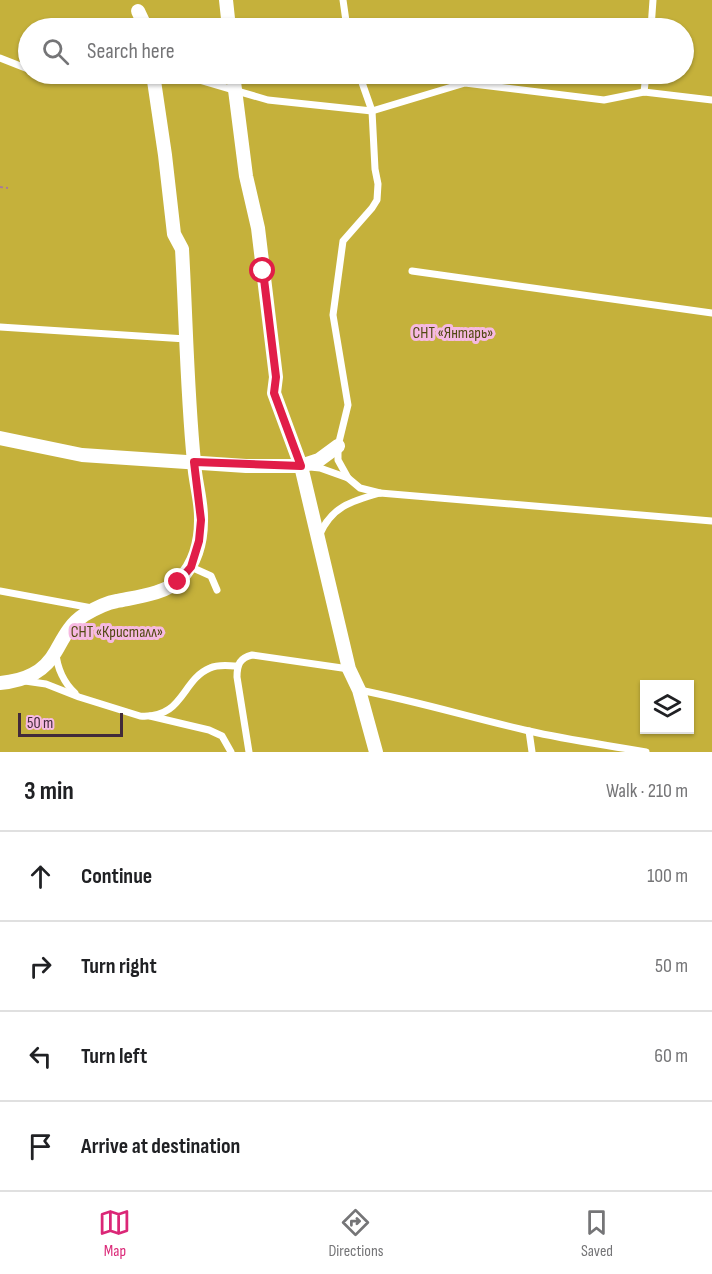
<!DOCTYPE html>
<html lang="en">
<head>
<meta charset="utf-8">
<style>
  body { margin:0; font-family:"Sofia Sans Condensed",sans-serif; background:#f2f2f2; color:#202124 }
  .controls { position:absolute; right:18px; bottom:18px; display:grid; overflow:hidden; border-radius:0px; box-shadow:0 2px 4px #0004 }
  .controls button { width:54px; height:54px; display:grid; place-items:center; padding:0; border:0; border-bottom:2px solid #e0e0e0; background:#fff; color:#202124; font:30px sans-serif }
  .scale { position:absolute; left:18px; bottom:15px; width:105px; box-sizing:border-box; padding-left:6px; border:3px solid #422a3a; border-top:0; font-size:16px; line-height:21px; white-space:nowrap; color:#422a3a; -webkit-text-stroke:4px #f6b9e1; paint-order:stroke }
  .stop { position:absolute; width:18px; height:18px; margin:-14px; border:4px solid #e11d48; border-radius:50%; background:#fff }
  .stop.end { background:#e11d48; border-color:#fff; box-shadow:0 2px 6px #0008 }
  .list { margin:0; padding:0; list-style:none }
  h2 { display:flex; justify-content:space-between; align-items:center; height:78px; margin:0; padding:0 24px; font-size:26px }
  h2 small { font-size:20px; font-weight:400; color:#757577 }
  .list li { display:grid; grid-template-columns:39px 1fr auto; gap:18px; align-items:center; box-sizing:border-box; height:90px; padding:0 24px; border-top:2px solid #e0e0e0 }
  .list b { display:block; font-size:22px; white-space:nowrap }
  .list em { font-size:20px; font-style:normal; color:#757577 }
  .icon { flex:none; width:33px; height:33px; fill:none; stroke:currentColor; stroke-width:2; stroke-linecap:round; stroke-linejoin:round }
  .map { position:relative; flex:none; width:712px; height:752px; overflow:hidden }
  .search { position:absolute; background:#fff; box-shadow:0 2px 4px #0004; left:18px; right:18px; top:18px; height:66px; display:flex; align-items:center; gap:15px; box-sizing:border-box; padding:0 21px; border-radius:33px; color:#757577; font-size:22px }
  .sheet { height:438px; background:#fff }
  nav { display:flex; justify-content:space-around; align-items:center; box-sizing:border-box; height:84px; border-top:2px solid #e0e0e0; background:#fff; font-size:16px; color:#757577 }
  nav a { display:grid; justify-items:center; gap:3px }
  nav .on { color:#db2777 }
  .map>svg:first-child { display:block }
</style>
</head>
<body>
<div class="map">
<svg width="712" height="752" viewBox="0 0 712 752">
  <rect width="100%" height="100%" fill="#f6b9e1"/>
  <path fill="#c5b13b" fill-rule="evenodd" d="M0,0h712v752h-712zM28,28h656v46h-656zM644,684h46v46h-46z"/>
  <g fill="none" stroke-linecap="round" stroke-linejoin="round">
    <polyline stroke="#a87b98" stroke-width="2" stroke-dasharray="3 3" stroke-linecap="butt" points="0,187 8,188"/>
    <g stroke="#fff" stroke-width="7">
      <polyline points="343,0 347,28"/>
      <polyline points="651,28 653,0"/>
      <polyline points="0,58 28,69"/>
      <polyline points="51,74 63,75 182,75 268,100 372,111 465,83 604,100 644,92 712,100"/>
      <polyline points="359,74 372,111 375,169 378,184 377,200 372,208 343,241 333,315 348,405 338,446 338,460 348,478 360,488 380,493"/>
      <polyline points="644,92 646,74"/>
      <polyline points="412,271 712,313"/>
      <polyline points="0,327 186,339"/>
      <polyline points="310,467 320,468 348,478"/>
      <path d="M319,536c12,-29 32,-35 61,-43l332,28"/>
      <polyline points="191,567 211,576 217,590"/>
      <polyline points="0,591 92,608"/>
      <path d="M56,653c1,15 8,30 19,40"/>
      <path d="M25,681l21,3 33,13 61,19c44,3 41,-36 70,-48 9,-4 18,-2 27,-2"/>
      <path d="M359,690c58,11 113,28 170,41 39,9 78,14 117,21"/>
      <polyline points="150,716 209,730 222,736 231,752"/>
      <polyline points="529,731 532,752"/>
      <path d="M249,752l-12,-75c0,-13 3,-19 15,-22l97,14"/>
    </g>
    <g stroke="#fff" stroke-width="14">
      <polyline points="226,0 229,28"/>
      <polyline points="138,11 146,28"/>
      <polyline points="233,74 246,176 258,228 276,377 274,393 301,466 349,669 359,690 376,752"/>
      <polyline points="0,438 82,455 246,466 301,466 319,460 338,446"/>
      <path d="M0,683c24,-2 44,-10 56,-32 8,-14 14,-27 28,-36 10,-6 21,-12 33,-14 19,-4 49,-7 63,-22 15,-14 21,-37 21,-58 1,-19 -6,-39 -7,-59 -7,-70 -8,-142 -12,-213l-8,-15 -9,-79 -12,-81"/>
    </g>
  </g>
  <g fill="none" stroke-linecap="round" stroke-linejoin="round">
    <polyline stroke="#e11d48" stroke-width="8" points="178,582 191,567 199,541 201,520 194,462 301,466 274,393 276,377 263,271"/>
  </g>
  <g text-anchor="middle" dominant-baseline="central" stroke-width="6" stroke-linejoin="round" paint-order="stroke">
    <g font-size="16" fill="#524913" stroke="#f6b9e1">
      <text x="453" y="333">СНТ «Янтарь»</text>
      <text x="117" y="632">СНТ «Кристалл»</text>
    </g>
  </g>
</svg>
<div class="controls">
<button><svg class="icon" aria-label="layers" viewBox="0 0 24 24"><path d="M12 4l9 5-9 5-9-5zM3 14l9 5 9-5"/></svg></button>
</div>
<div class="scale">50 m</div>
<div class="stop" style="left:263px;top:271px"></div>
<div class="stop end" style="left:178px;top:582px"></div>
<div class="search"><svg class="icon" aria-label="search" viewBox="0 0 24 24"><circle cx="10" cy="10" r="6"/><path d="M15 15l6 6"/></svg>Search here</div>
</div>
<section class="sheet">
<h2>3 min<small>Walk · 210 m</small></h2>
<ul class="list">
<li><svg class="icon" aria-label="ahead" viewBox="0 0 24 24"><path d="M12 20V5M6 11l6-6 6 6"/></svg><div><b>Continue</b></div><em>100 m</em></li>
<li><svg class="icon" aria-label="right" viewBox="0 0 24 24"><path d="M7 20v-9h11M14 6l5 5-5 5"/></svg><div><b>Turn right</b></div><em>50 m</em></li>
<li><svg class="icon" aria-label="left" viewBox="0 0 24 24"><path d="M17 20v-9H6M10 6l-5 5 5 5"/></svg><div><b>Turn left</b></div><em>60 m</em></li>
<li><svg class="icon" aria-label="arrive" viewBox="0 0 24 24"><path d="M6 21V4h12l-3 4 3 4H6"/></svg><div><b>Arrive at destination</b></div></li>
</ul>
</section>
<nav>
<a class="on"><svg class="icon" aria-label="map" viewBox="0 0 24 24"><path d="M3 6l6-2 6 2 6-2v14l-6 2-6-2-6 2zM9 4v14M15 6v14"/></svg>Map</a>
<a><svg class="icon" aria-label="directions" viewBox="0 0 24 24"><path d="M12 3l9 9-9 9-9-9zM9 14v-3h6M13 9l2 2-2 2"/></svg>Directions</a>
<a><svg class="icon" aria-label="saved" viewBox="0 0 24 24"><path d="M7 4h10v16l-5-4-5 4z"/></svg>Saved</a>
</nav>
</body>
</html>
